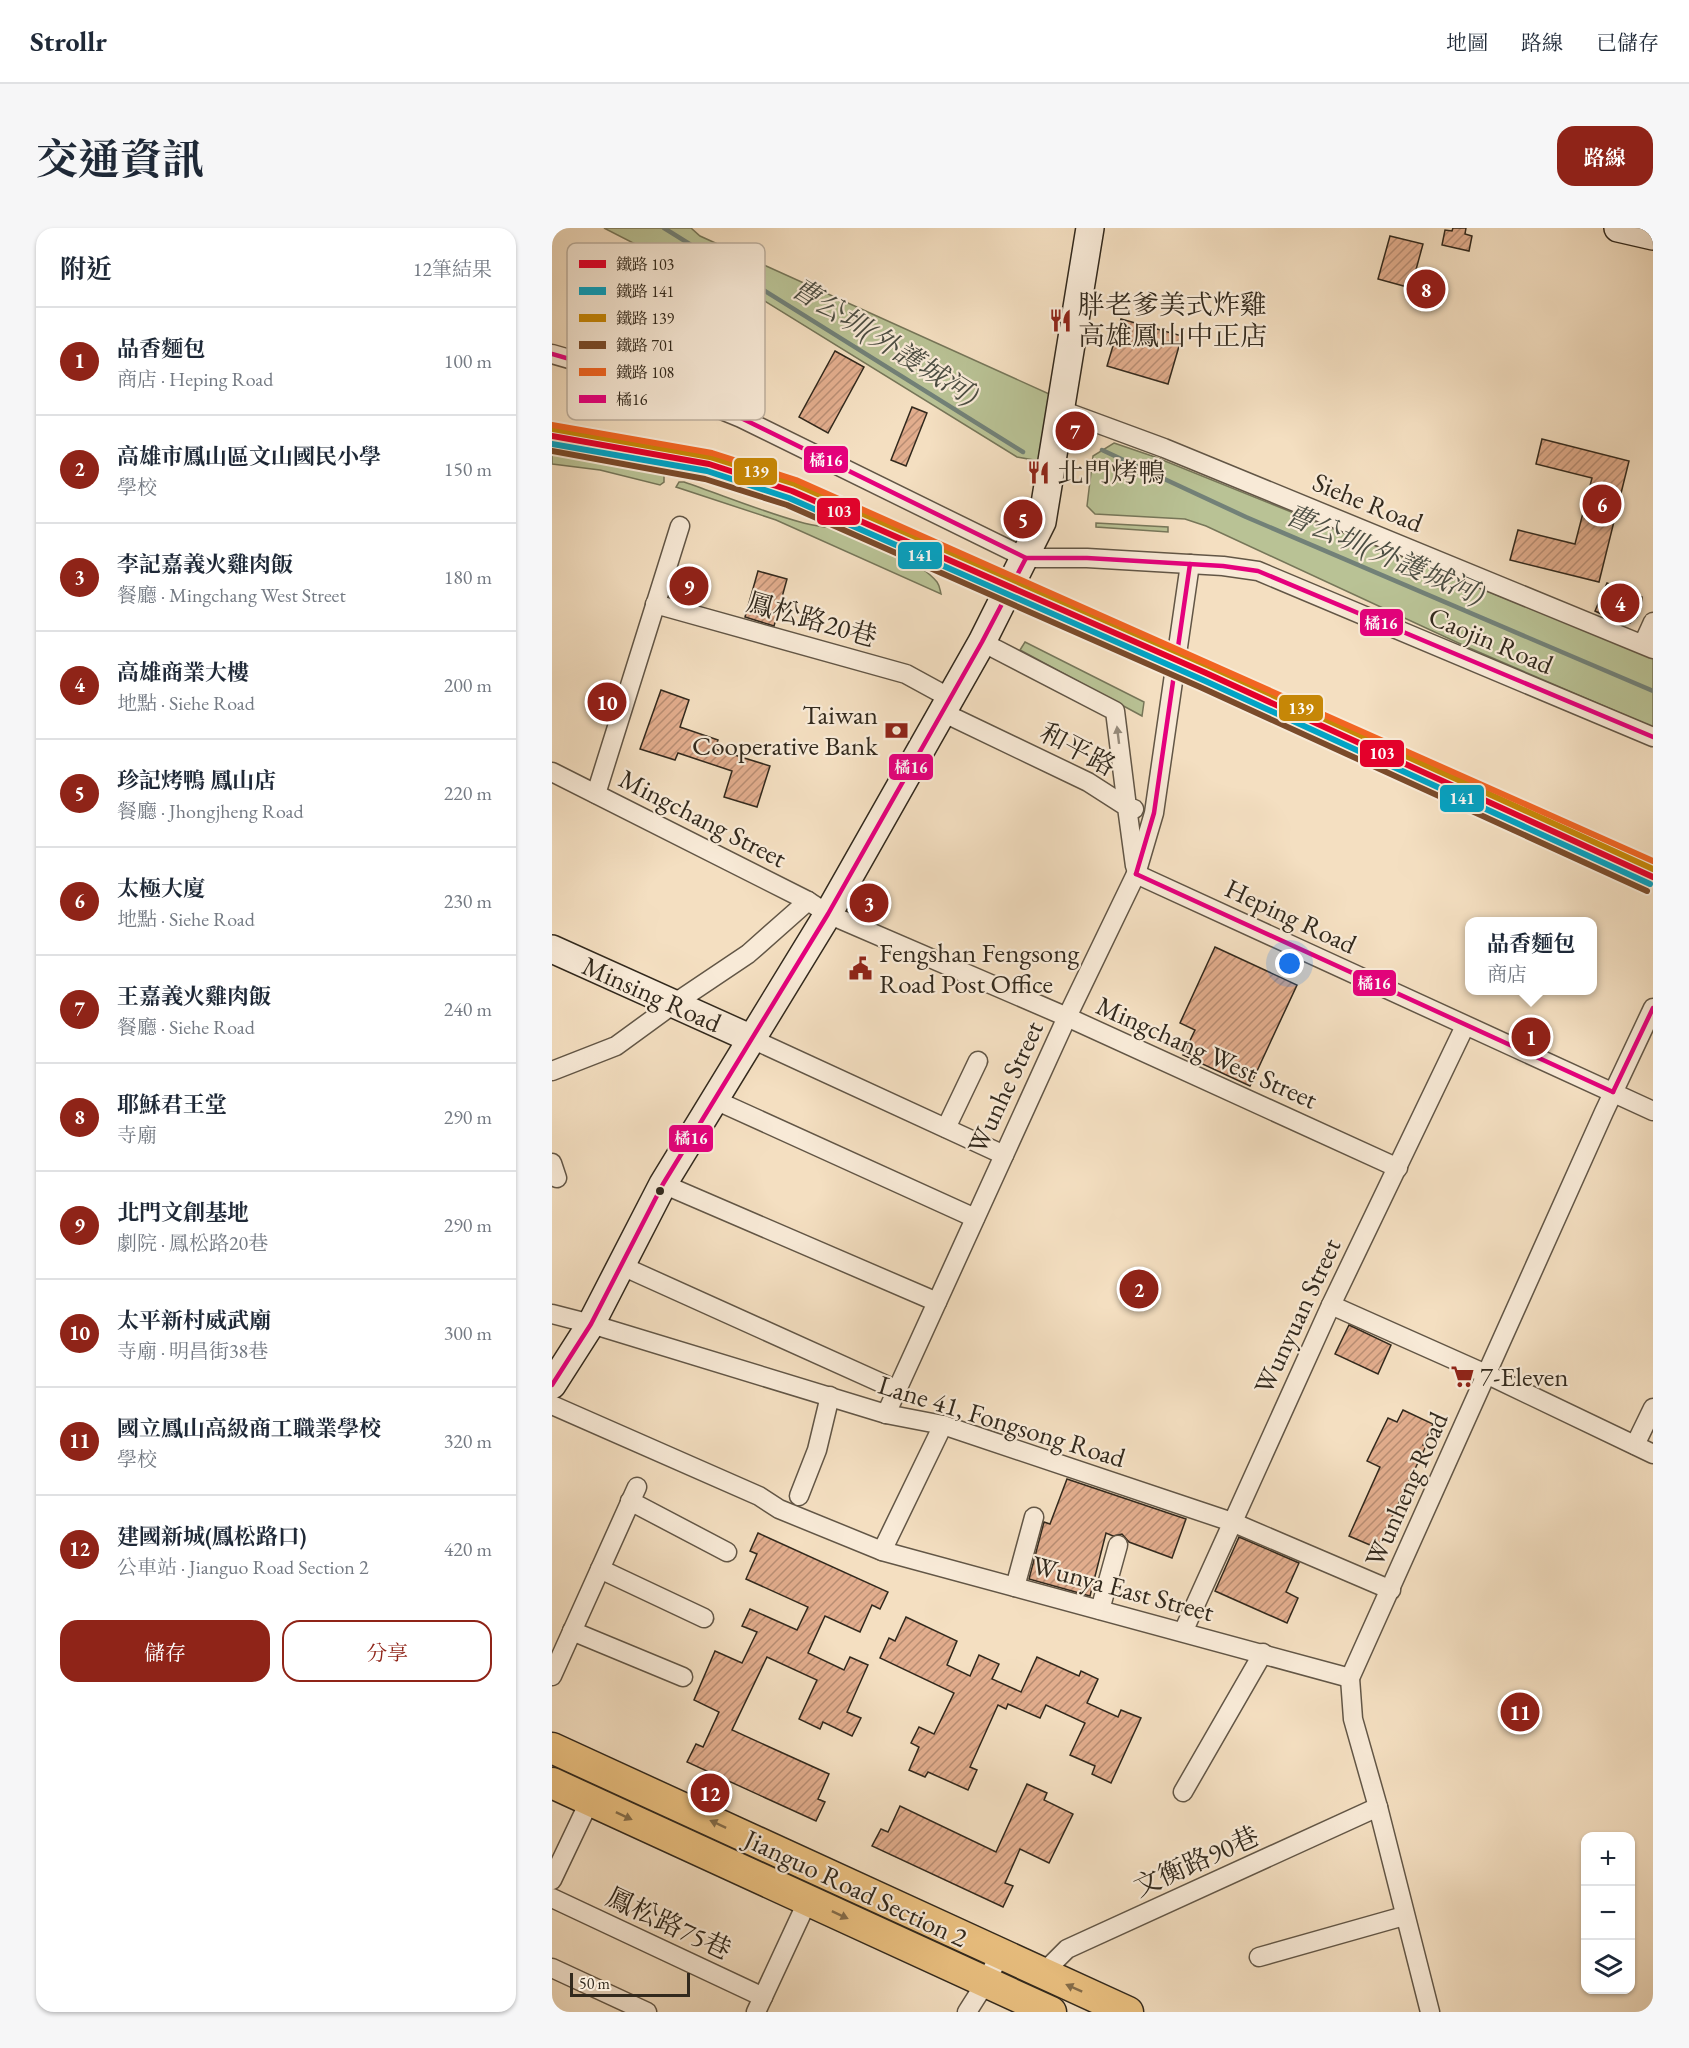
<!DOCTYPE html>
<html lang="zh-TW">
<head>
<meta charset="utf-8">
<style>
  body { margin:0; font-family:"EB Garamond","Noto Serif TC",serif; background:#f6f6f7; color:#1f2937 }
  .controls { position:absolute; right:18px; bottom:18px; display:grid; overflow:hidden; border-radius:12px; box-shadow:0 2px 4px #0004 }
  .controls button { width:54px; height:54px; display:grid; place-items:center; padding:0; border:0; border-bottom:2px solid #e0e1e3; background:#fff; color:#1f2937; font:30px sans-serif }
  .scale { position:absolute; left:18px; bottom:15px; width:120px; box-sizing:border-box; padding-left:6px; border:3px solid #32291d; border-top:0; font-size:16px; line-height:21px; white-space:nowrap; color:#32291d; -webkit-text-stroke:4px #f8ead7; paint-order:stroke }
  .you { position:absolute; left:738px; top:736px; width:21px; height:21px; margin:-15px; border:4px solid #fff; border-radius:50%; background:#1a73e8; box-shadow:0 0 0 9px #1a73e833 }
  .badge { display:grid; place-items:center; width:39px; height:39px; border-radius:50%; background:#8f2418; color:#fff; font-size:20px; font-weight:700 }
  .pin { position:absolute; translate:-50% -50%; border:3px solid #fff; box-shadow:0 2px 6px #0006 }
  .popup { position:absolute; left:913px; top:689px; width:132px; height:78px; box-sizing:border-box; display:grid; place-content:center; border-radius:12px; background:#fff; filter:drop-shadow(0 2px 4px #0005); font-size:20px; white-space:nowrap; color:#747a83 }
  .popup b { font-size:22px; color:#1f2937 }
  .popup::after { content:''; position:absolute; left:50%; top:100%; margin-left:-12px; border:12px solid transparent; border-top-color:#fff }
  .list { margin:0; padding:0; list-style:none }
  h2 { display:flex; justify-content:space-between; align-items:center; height:78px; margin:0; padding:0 24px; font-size:26px }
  h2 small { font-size:20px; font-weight:400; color:#747a83 }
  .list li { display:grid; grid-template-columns:39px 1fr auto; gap:18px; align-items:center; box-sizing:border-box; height:108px; padding:0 24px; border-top:2px solid #e0e1e3 }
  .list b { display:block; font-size:22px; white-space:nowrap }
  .list p { margin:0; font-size:20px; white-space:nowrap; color:#747a83 }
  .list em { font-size:20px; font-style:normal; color:#747a83 }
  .actions { display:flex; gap:12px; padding:18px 24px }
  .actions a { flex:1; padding:14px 0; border:2px solid #8f2418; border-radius:18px; text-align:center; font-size:21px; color:#8f2418 }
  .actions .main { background:#8f2418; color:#fff }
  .icon { flex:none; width:33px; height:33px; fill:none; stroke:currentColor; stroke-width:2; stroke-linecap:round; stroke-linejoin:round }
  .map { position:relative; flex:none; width:1101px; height:1784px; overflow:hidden; border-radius:18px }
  header { display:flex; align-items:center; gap:36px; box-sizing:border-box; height:84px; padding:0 30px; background:#fff; border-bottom:2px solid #e0e1e3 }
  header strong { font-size:28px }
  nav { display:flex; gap:33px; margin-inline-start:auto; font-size:21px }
  .intro { display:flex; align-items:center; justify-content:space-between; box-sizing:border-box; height:144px; padding:0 36px }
  h1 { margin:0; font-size:42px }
  .button { padding:15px 27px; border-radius:18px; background:#8f2418; color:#fff; font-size:21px; font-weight:700 }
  main { display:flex; gap:36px; padding:0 36px }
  aside { flex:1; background:#fff; border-radius:18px; box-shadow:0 2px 4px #0004 }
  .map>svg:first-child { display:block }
</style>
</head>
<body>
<header>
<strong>Strollr</strong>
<nav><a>地圖</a><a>路線</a><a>已儲存</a></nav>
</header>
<div class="intro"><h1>交通資訊</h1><a class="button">路線</a></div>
<main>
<aside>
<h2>附近<small>12筆結果</small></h2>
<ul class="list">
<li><span class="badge">1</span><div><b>品香麵包</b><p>商店 · Heping Road</p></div><em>100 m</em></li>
<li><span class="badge">2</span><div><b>高雄市鳳山區文山國民小學</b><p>學校</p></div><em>150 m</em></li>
<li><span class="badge">3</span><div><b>李記嘉義火雞肉飯</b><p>餐廳 · Mingchang West Street</p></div><em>180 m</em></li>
<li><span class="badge">4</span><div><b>高雄商業大樓</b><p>地點 · Siehe Road</p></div><em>200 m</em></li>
<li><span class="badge">5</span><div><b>珍記烤鴨 鳳山店</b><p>餐廳 · Jhongjheng Road</p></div><em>220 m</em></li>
<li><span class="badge">6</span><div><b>太極大廈</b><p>地點 · Siehe Road</p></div><em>230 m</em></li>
<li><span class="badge">7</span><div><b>王嘉義火雞肉飯</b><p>餐廳 · Siehe Road</p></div><em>240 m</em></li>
<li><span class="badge">8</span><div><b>耶穌君王堂</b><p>寺廟</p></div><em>290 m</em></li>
<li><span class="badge">9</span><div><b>北門文創基地</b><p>劇院 · 鳳松路20巷</p></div><em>290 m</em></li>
<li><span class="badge">10</span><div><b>太平新村威武廟</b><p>寺廟 · 明昌街38巷</p></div><em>300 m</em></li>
<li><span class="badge">11</span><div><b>國立鳳山高級商工職業學校</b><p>學校</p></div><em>320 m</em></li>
<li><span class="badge">12</span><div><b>建國新城(鳳松路口)</b><p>公車站 · Jianguo Road Section 2</p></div><em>420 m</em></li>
</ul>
<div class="actions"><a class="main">儲存</a><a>分享</a></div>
</aside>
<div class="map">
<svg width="1101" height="1784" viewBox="0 0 1101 1784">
  <defs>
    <pattern id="building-hatch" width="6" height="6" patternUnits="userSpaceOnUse" patternTransform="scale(1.5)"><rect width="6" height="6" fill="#e2ad8d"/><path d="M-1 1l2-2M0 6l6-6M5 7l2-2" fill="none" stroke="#b88d73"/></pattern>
  </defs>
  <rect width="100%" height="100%" fill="#f4dfc1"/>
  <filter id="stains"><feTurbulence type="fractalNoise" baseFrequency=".00333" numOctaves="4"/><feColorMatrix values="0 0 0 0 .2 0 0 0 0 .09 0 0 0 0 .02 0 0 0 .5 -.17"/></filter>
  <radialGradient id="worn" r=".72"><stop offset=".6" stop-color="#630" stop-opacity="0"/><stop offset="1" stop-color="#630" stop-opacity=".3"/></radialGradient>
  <g fill="#b9c295" stroke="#767659" stroke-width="1.5">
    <polygon points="52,0 139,0 148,8 506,170 499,235 465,229 138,27 130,40"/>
    <polygon points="0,209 39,220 103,230 112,243 112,254 108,257 48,242 0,236"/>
    <polygon points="562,215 603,229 1101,430 1101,499 915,419 654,298 633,291 543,286 535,278 541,228"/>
    <path d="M150,221c29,2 69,29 96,42 49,24 100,45 150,68l2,4 -8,3 -8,-2 -40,-22 -42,-17 -67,-17 -90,-32 -7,-13v-7z"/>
    <path d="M127,254h5c38,13 77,29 116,40 13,4 27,5 41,8 24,7 80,32 96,52 3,4 3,8 4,12l-165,-74 -100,-33z"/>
    <polygon points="544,295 616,299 616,304 544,299"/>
    <polygon points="473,414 592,474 590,488 468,422"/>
  </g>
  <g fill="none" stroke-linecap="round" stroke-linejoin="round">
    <g stroke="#728178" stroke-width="4.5">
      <polyline points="112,0 471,224"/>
      <polyline points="550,222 694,289 1101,463"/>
    </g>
  </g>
  <g fill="url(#building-hatch)" stroke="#32291d" stroke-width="1.5">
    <polygon points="901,0 914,0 913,6 920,8 917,23 890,17 893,2 900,3"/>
    <polygon points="838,8 871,16 859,60 826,51"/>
    <polygon points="569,91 630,108 616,156 555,138"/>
    <polygon points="191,114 210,129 186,158 167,143"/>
    <polygon points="283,123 312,139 276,205 247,189"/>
    <polygon points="360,179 375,185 354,238 339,232"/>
    <polygon points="990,211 1077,233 1047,354 958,332 966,302 1023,316 1040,250 984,236"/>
    <polygon points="206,343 235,351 222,398 193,389"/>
    <polygon points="1055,355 1090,369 1089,380 1085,389 1078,395 1069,395 1043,383"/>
    <polygon points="109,462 137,472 128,499 166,512 163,521 218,538 205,579 172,569 180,543 126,525 123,532 88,521"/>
    <polygon points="663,719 745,757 698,858 631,827 643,802 628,795"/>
    <polygon points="797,1097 839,1117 826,1146 783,1126"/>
    <polygon points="851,1182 881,1196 871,1217 874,1218 825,1320 797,1308 828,1239 815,1233 836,1190 845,1194"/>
    <polygon points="515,1251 634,1291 620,1330 577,1314 570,1306 561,1308 554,1305 538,1368 477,1351 492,1294 498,1296"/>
    <polygon points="206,1305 336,1364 328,1381 320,1377 308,1404 273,1388 256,1425 292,1442 298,1429 316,1437 295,1484 309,1490 300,1508 271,1494 268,1501 247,1491 265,1452 215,1429 180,1502 277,1546 266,1571 273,1574 264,1593 135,1534 144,1516 151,1519 167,1484 142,1472 163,1423 190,1435 205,1404 190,1398 198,1381 245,1402 256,1379 194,1351 205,1326 198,1323"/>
    <polygon points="687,1309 747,1335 734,1364 746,1370 735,1395 663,1363"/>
    <polygon points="354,1389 405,1413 395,1437 418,1448 427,1427 447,1436 440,1451 469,1464 485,1429 527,1448 529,1443 546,1451 535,1475 566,1489 569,1482 589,1490 559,1555 540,1546 543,1538 518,1527 533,1495 494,1477 488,1490 456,1476 454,1481 446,1477 418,1539 425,1542 416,1562 376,1544 373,1549 357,1542 367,1519 359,1515 367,1499 382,1506 402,1465 328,1430 337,1410 343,1413"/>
    <polygon points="475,1556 495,1565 492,1572 521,1586 497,1635 468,1621 453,1655 461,1658 451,1679 320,1618 329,1601 336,1604 348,1578 444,1624"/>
  </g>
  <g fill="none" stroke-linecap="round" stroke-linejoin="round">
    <defs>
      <g id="street">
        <polyline points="0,126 111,158 189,190 474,330 535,330 671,338 706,343 1101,509"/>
        <polyline points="509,182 612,220 1101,421"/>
        <polyline points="103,376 354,446 398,470"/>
        <polyline points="430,414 563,483 575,579 582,581"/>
        <polyline points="1091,416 1101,394"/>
        <polyline points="390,484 536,554 575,579 583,638"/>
        <polyline points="0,544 256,673 276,686 515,789 846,940"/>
        <polyline points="44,566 128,298"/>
        <polyline points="584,646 1101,883"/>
        <polyline points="200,811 452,927"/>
        <polyline points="0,843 64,818 123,775 196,726 256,673"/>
        <polyline points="163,872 423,990"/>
        <polyline points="394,900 426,833"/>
        <polyline points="0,935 5,950"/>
        <polyline points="111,956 385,1074"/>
        <polyline points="70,1038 345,1162"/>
        <polyline points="779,1077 934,1146 1101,1226"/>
        <polyline points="0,1086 39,1096 334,1186 391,1197 680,1294 839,1362"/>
        <polyline points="0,1177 207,1268 227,1281 330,1323 391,1197"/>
        <polyline points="334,1186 515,789 584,646 602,585 638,336"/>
        <polyline points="1083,1217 1101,1180"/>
        <polyline points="247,1268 265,1222 278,1168"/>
        <polyline points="78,1273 175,1324"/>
        <polyline points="330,1323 798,1450"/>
        <polyline points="48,1341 152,1390"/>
        <polyline points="463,1359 482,1289"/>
        <polyline points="548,1382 566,1317"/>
        <polyline points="20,1403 131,1449"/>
        <polyline points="631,1404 779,1077 913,798"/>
        <polyline points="0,1448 85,1259"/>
        <polyline points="631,1564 711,1425"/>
        <polyline points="0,1652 38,1572"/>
        <polyline points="0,1670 211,1769"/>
        <polyline points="707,1729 852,1688"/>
        <polyline points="0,1740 95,1784"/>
        <polyline points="491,1745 515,1721 826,1579"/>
        <polyline points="204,1784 256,1672"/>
        <polyline points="415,1784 434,1754 448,1726"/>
        <polyline points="878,1784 826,1579 801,1491 798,1450 1052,884 1101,780"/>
      </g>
      <g id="secondary">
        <polyline points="1066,0 1101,8"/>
        <polyline points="0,721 200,811"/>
        <polyline points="0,1157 39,1096 111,956 276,686 430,414 490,294 538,0"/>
      </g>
      <g id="primary">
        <polyline points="0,1520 576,1784"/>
        <polyline points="0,1555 499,1784"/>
      </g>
    </defs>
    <use href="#street" stroke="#625646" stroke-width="21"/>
    <use href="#secondary" stroke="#32291d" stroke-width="30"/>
    <use href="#primary" stroke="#32291d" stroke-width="33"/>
    <use href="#street" stroke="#f8ead7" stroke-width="18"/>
    <use href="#secondary" stroke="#f8ead7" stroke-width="27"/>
    <use href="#primary" stroke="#eac080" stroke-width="30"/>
    <defs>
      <g id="bus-1">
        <polyline points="0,126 111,158 189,190 474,330 535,330 671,338 706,343 1101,509"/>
        <polyline points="584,646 1061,864"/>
        <polyline points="584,646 602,585 638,336"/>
        <polyline points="1061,864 1101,780"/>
        <polyline points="0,1157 39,1096 111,956 276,686 430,414 474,330"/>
      </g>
    </defs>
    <use href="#bus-1" stroke="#f8ead7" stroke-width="9"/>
    <use href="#bus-1" stroke="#e5007d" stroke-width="4.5"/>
    <defs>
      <polyline id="rail-1" points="0,208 157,236 240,263 654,445 1101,649"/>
      <polyline id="rail-2" points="0,216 155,243 237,270 651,452 1098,656"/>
      <polyline id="rail-3" points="1,201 158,229 243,256 657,438 1101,641"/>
      <polyline id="rail-4" points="0,223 153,251 235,277 648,459 1095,663"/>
      <polyline id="rail-5" points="0,197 160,225 244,252 1101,633"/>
    </defs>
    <use href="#rail-1" stroke="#f8ead7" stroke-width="10"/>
    <use href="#rail-2" stroke="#f8ead7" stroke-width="10"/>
    <use href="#rail-3" stroke="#f8ead7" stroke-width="10"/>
    <use href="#rail-4" stroke="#f8ead7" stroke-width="10"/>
    <use href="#rail-5" stroke="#f8ead7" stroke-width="10"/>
    <use href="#rail-1" stroke="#e4002b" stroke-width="6"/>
    <use href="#rail-2" stroke="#02a3c5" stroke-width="6"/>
    <use href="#rail-3" stroke="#c68707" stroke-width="6"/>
    <use href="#rail-4" stroke="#7a4b2a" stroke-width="6"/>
    <use href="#rail-5" stroke="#f26522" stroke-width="6"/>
  </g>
  <defs><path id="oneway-solid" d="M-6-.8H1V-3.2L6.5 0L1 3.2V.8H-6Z" transform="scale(1.5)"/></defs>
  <use fill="#958a7a" href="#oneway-solid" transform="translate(566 507) rotate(-97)"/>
  <g fill="#856d4a">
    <use href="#oneway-solid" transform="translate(72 1588) rotate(25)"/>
    <use href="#oneway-solid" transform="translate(166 1596) rotate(-155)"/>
    <use href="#oneway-solid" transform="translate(288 1687) rotate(25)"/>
    <use href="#oneway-solid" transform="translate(522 1760) rotate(-156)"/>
  </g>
  <defs>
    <symbol id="restaurant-bare" viewBox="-9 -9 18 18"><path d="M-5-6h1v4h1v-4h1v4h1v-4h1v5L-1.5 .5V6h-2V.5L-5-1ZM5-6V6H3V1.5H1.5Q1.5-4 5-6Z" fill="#8f2418" stroke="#f8ead7" stroke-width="2.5" paint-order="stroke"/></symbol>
    <symbol id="bank-bare" viewBox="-9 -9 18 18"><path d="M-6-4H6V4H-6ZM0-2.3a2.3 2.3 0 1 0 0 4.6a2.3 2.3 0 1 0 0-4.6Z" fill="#8f2418" stroke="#f8ead7" stroke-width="2.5" paint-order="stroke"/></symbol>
    <symbol id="civic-bare" viewBox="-9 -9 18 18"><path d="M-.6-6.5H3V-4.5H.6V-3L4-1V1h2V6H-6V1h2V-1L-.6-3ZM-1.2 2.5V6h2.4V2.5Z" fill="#8f2418" stroke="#f8ead7" stroke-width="2.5" paint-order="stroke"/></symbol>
    <symbol id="supermarket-bare" viewBox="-9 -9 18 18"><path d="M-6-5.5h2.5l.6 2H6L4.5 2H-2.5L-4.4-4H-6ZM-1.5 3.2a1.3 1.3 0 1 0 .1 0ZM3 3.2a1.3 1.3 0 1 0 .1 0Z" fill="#8f2418" stroke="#f8ead7" stroke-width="2.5" paint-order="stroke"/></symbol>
  </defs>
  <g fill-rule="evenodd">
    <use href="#restaurant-bare" x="492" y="76" width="33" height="33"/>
    <use href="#restaurant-bare" x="470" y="228" width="33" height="33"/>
    <use href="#bank-bare" x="328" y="486" width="33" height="33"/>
    <use href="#civic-bare" x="292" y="724" width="33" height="33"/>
    <use href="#supermarket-bare" x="894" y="1132" width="33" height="33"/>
  </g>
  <circle fill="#32291d" stroke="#f8ead7" stroke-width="2" cx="108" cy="963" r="5"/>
  <g text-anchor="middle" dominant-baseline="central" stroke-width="4.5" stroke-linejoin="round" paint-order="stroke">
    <g font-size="27" fill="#32291d" stroke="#f8ead7" text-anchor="start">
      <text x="526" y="76">胖老爹美式炸雞<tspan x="526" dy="31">高雄鳳山中正店</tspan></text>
      <text x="505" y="244">北門烤鴨</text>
      <text x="326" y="486" text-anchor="end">Taiwan<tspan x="326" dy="31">Cooperative Bank</tspan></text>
      <text x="327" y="724">Fengshan Fengsong<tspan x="327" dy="31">Road Post Office</tspan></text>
      <text x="928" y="1148">7-Eleven</text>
    </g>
    <g font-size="27" fill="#32291d" stroke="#f8ead7">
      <text transform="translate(816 274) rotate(22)">Siehe Road</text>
      <text transform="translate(260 391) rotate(16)">鳳松路20巷</text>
      <text transform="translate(939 412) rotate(23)">Caojin Road</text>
      <text transform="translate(526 521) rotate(28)">和平路</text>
      <text transform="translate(151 590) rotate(27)">Mingchang Street</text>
      <text transform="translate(739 688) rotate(25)">Heping Road</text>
      <text transform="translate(100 766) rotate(24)">Minsing Road</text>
      <text transform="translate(655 824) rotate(24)">Mingchang West Street</text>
      <text transform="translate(453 859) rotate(-65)">Wunhe Street</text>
      <text transform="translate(745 1088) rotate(-65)">Wunyuan Street</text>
      <text transform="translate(450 1193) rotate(17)">Lane 41, Fongsong Road</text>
      <text transform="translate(854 1261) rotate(-66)">Wunheng Road</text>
      <text transform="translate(571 1360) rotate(15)">Wunya East Street</text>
      <text transform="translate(644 1633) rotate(-24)">文衡路90巷</text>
      <text transform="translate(304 1660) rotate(25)">Jianguo Road Section 2</text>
      <text transform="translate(117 1695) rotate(25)">鳳松路75巷</text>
    </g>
    <g font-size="28" font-style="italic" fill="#4c4e43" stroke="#f8ead7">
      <text transform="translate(333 113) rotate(32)">曹公圳(外護城河)</text>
      <text transform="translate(833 326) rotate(23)">曹公圳(外護城河)</text>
    </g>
  </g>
  <rect x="15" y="15" width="198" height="177" rx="9" fill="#f8ead7" stroke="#bdb09f" stroke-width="1.5"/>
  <rect x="27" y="32" width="27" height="8" fill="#e4002b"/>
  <rect x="27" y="59" width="27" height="8" fill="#02a3c5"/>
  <rect x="27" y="86" width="27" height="8" fill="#c68707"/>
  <rect x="27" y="113" width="27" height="8" fill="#7a4b2a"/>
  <rect x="27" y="140" width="27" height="8" fill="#f26522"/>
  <rect x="27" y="167" width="27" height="8" fill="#e5007d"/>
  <g font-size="16" fill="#32291d">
    <text x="64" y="42">鐵路 103</text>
    <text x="64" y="69">鐵路 141</text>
    <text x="64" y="96">鐵路 139</text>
    <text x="64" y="123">鐵路 701</text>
    <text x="64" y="150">鐵路 108</text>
    <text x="64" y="177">橘16</text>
  </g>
  <g stroke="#f8ead7" stroke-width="2">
    <rect x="251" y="217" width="46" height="29" rx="6" fill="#e5007d"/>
    <rect x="181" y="229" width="45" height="29" rx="6" fill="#c68707"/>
    <rect x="264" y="269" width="45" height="29" rx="6" fill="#e4002b"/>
    <rect x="345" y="313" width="46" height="29" rx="6" fill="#02a3c5"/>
    <rect x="807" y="380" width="45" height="29" rx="6" fill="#e5007d"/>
    <rect x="726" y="466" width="46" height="28" rx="6" fill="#c68707"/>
    <rect x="807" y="511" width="46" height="29" rx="6" fill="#e4002b"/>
    <rect x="336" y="525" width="46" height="28" rx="6" fill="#e5007d"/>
    <rect x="887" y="556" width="46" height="29" rx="6" fill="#02a3c5"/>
    <rect x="800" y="741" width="45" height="28" rx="6" fill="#e5007d"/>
    <rect x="116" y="896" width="46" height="29" rx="6" fill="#e5007d"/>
  </g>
  <g font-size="16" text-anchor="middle" font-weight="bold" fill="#fff">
    <text x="274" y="238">橘16</text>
    <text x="204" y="249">139</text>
    <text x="287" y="289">103</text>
    <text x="368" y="333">141</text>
    <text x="829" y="401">橘16</text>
    <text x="749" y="486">139</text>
    <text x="830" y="531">103</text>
    <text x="359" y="545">橘16</text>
    <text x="910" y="576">141</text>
    <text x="822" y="761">橘16</text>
    <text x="139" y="916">橘16</text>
  </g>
  <rect width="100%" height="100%" filter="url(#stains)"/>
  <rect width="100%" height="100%" fill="url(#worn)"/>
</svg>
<div class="controls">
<button>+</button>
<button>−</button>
<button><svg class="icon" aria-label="layers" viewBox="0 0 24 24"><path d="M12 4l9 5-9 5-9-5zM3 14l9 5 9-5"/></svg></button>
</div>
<div class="scale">50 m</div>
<div class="you"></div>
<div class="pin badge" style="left:979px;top:809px">1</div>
<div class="popup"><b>品香麵包</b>商店</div>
<div class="pin badge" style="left:587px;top:1061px">2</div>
<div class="pin badge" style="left:317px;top:675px">3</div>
<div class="pin badge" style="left:1068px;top:375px">4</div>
<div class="pin badge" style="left:471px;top:291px">5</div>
<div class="pin badge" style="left:1050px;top:276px">6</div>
<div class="pin badge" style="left:523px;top:203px">7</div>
<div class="pin badge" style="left:874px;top:61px">8</div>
<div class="pin badge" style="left:137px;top:358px">9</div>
<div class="pin badge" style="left:55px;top:474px">10</div>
<div class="pin badge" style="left:968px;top:1484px">11</div>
<div class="pin badge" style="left:158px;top:1565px">12</div>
</div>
</main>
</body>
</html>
